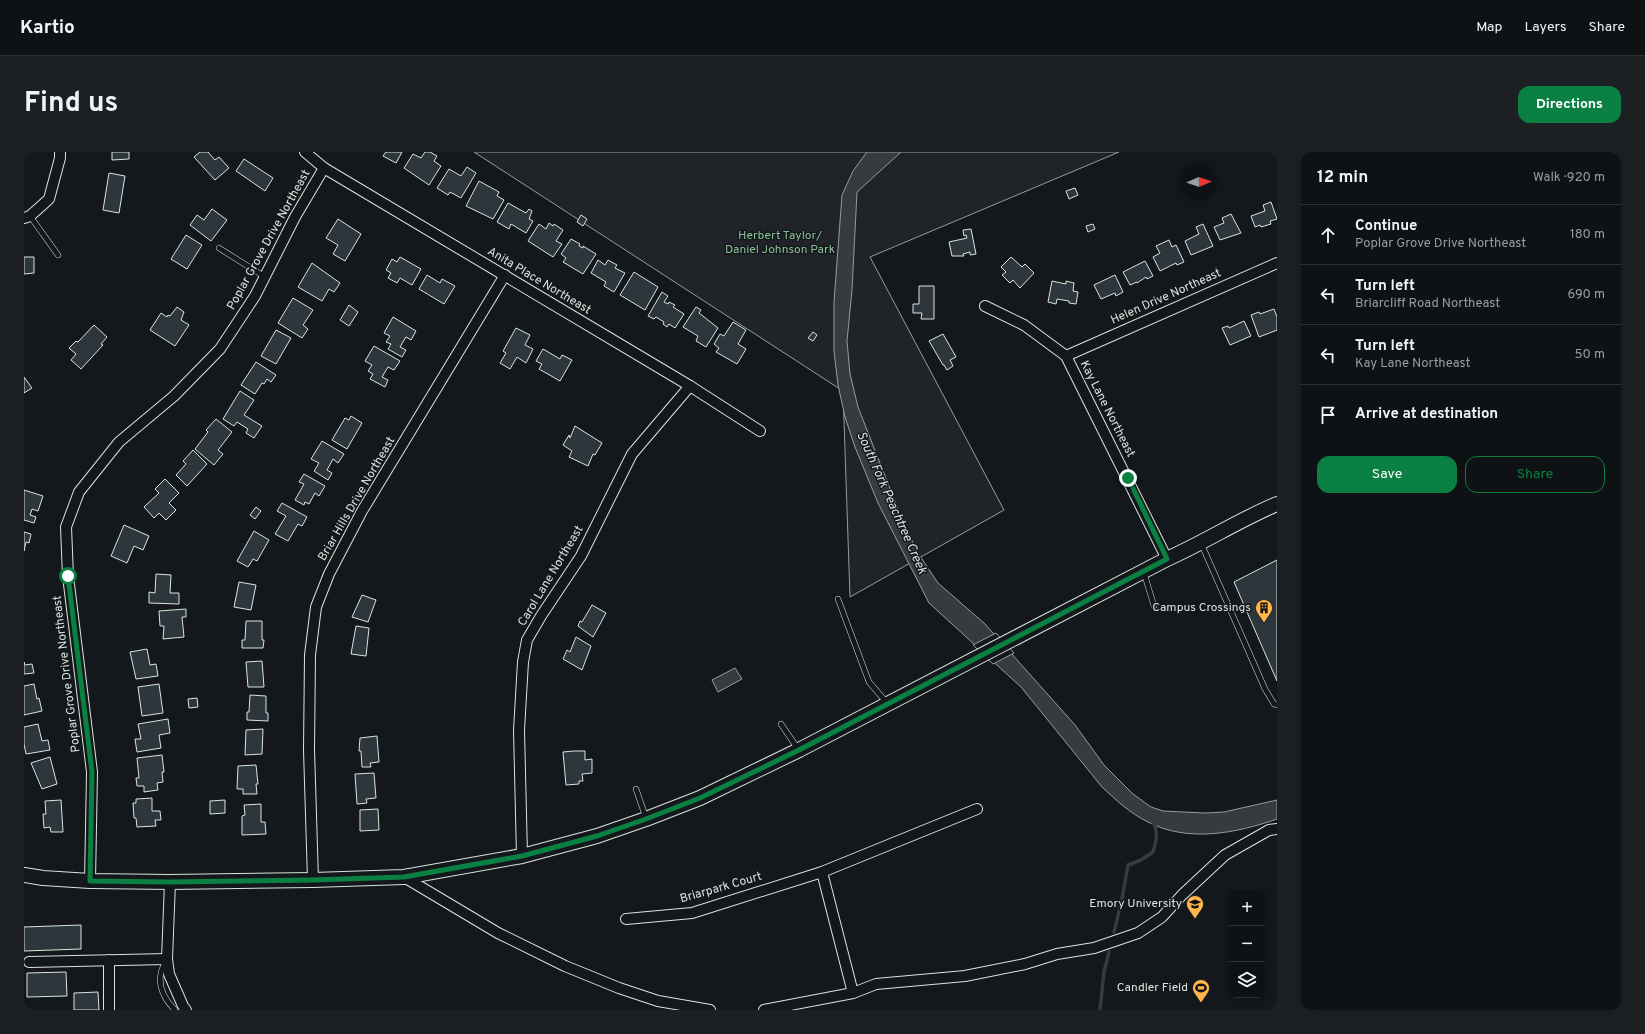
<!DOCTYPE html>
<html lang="en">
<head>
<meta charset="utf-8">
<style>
  body { margin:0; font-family:Overpass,sans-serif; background:#1d2022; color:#f1f3f6 }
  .controls { position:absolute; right:12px; bottom:12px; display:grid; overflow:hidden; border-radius:8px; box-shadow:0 2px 6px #0003 }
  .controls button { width:36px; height:36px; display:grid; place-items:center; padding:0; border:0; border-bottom:1px solid #2f3234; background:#0f1215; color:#f1f3f6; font:20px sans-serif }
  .compass { position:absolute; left:1157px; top:12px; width:36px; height:36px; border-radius:50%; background:#0f1215; box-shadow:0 2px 6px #0003; rotate:88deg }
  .stop { position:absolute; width:12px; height:12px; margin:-9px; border:3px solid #0b8043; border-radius:50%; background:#fff }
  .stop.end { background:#0b8043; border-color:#fff; box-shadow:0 1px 4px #0008 }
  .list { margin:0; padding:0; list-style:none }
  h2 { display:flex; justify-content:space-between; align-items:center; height:52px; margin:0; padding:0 16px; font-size:17px }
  h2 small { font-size:13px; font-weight:400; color:#9b9ea0 }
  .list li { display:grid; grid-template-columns:26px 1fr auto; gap:12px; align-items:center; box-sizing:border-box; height:60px; padding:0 16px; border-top:1px solid #2f3234 }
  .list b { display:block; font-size:15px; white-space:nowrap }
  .list p { margin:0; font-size:13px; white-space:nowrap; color:#9b9ea0 }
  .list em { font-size:13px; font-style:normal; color:#9b9ea0 }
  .actions { display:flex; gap:8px; padding:12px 16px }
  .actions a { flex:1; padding:9px 0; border:1px solid #0b8043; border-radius:12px; text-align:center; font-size:14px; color:#0b8043 }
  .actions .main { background:#0b8043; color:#fff }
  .icon { flex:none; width:22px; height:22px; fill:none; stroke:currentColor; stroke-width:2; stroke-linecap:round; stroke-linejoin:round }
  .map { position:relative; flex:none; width:1253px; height:858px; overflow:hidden; border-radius:12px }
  header { display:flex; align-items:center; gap:24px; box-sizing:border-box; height:56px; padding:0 20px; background:#0f1215; border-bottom:1px solid #2f3234 }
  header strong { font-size:19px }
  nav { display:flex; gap:22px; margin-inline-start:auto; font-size:14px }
  .intro { display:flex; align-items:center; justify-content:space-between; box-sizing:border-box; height:96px; padding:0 24px }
  h1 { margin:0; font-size:28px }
  .button { padding:10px 18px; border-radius:12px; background:#0b8043; color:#fff; font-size:14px; font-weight:700 }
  main { display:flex; gap:24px; padding:0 24px }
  aside { flex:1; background:#0f1215; border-radius:12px; box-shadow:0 2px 6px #0003 }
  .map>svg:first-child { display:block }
</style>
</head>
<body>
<header>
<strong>Kartio</strong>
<nav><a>Map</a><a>Layers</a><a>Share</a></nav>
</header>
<div class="intro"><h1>Find us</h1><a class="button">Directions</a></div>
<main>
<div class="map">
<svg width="1253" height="858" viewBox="0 0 1253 858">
  <rect width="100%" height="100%" fill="#14181c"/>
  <polygon fill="#202428" stroke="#939e99" points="450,0 1095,0 846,105 980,358 826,445 819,239"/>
  <g fill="#363b3e" stroke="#939e99">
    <path d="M843,0h34l-44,40 -5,98 -5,51 3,33 8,33 45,115 15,31 20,30 47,41 90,101 29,40 29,29 18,13 12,4 42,2 19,-1 53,-12v19c-40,14 -89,24 -129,3 -17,-8 -32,-22 -46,-35l-81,-100 -92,-84 -51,-100 -23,-56 -10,-30 -7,-32 -4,-34v-49l8,-107 11,-24z"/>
    <polygon points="711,516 718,527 694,540 688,528"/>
  </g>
  <polygon fill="#14181c" stroke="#939e99" points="972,481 990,501 969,512 949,493"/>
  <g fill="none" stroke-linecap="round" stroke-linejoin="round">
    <g stroke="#363b3e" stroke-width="3.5">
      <path d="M1090,780l8,-33 6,-34 13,-5 12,-8c3,-10 6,-22 -1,-31"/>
      <polyline points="1076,858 1080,820 1085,800"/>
    </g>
  </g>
  <g fill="#2c363c" stroke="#d8e6dc">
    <polygon points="88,0 105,0 105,7 88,8"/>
    <polygon points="176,0 184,0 191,8 195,5 205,16 191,28 170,5"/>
    <polygon points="362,0 378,0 372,11 359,4"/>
    <polygon points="401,0 406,0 413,4 410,9 417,14 405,33 380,16 389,2 397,6"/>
    <polygon points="220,7 249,26 241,39 212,19"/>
    <polygon points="443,15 452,21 437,46 426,40 424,43 413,36 425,17 437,24"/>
    <polygon points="85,21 101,24 95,61 79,58"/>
    <polygon points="455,29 475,40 473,44 480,48 469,67 442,54"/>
    <polygon points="1051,36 1054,43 1045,47 1042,39"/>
    <polygon points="1247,50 1253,67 1246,69 1247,72 1237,75 1236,73 1231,75 1227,64 1241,59 1239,53"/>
    <polygon points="484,51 502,61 505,57 508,59 505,67 509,69 502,81 487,72 485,77 473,70"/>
    <polygon points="188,57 203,68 187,89 166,73 173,63 180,68"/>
    <polygon points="1207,62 1217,81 1196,88 1190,75 1200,71 1198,66"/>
    <polygon points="557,63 563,67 559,74 553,70"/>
    <polygon points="314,67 337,82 321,109 309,102 314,93 302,86"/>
    <polygon points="525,71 529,74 530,72 539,78 532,89 538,92 529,105 504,89 515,72 522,77"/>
    <polygon points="1069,72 1071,77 1064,80 1062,74"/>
    <polygon points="1179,72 1189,94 1167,103 1161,89 1175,82 1172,75"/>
    <polygon points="947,77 952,102 946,103 946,100 939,102 940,104 928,104 925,90 943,86 942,83 940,84 939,78"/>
    <polygon points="162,83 178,93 163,117 147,107"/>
    <polygon points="547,87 556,92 555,94 559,96 559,94 572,102 559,122 539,110 542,106 537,102"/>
    <polygon points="1145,88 1148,95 1152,93 1160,110 1153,113 1152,111 1136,119 1129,105 1136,101 1132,94"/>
    <polygon points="0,105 10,105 10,121 0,122"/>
    <polygon points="376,105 397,117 388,133 376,126 373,131 364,126 367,121 362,118 368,107 373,110"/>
    <polygon points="987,105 998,115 1001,112 1010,121 996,136 989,128 986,131 978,123 982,120 977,115"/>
    <polygon points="574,108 581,113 584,108 593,113 591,116 601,121 590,140 580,134 582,130 567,121"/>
    <polygon points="1121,109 1129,124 1123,127 1122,125 1113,131 1113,130 1106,133 1099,120"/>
    <polygon points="288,111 316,131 310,140 305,137 298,149 274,135"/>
    <polygon points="610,120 634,135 621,158 596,143"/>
    <polygon points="403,123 416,131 418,127 431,134 420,152 395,137"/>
    <polygon points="1091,123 1099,140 1092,144 1091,141 1077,147 1070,133"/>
    <polygon points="1028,129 1042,132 1042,129 1050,131 1049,139 1054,140 1052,152 1045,151 1045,149 1033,147 1032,152 1024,150"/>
    <polygon points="895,134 910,134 910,167 897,167 898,161 889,161 889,152 895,152"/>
    <polygon points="638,140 644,144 640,150 644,152 645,150 651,153 649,155 660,162 651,176 645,172 643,175 639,172 640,170 632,165 630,167 624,164"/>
    <polygon points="269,146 289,158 279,173 284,177 278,186 254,171"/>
    <polygon points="325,153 334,160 325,174 316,168"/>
    <polygon points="153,155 160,160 157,168 165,173 151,194 126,178 137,161 143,165 144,163 146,164"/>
    <polygon points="672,155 677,158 675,161 694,176 682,195 672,189 674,184 659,175"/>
    <polygon points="1250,157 1253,165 1253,178 1235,185 1227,163 1235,160 1236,162"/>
    <polygon points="369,165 392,179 387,188 382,185 376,195 382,198 378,205 364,197 367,192 362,190 366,184 360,181"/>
    <polygon points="1220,169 1227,184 1206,193 1198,176 1204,174 1205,176"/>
    <polygon points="709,170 722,178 714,192 722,197 713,212 692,200 695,196 690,192 696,182 700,184"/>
    <polygon points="70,173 83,185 77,192 79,193 57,217 47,208 52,202 45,196 52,189 54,190"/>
    <polygon points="492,176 506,183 501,193 509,197 502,211 493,205 486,217 476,211 482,201 479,199"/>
    <polygon points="252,178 267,186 252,212 237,204"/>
    <polygon points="789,180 793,183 789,189 784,186"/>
    <polygon points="919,182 932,205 926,208 929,214 923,218 920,213 919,213 905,189"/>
    <polygon points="350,194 376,209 370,218 364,215 358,225 364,228 361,235 346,227 349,222 344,219 348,213 341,209"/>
    <polygon points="519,197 536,207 538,203 548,208 536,229 515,217 518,212 512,209"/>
    <polygon points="232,210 252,223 247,230 243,227 240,232 238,231 231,242 217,233"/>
    <polygon points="0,225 8,236 0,241"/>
    <polygon points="216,239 230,248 220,263 238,274 230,286 222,281 224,277 213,270 210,274 199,267"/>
    <polygon points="327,264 338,271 323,297 308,288 321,266 325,268"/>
    <polygon points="192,267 208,280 194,298 199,302 190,313 171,297 184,280 182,278"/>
    <polygon points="551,274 578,291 571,303 569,302 564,314 545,305 548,299 539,293 545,283 546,286"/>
    <polygon points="298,289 320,302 314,311 309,307 303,318 308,321 304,328 290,319 295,311 287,307"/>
    <polygon points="169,298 183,312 163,334 152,323 162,312 159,309"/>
    <polygon points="280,322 301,334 295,344 291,341 285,352 281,350 280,353 271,348 280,332 275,330"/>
    <polygon points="141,327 155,341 145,351 152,358 142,368 135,361 130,366 120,355 135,341 131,337"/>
    <polygon points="0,338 19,344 14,359 8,357 6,363 12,365 10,371 0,368"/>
    <polygon points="258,351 283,365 278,374 274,372 264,389 251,382 262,364 253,359"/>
    <polygon points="232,355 237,359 231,367 226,363"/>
    <polygon points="100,373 125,384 119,398 110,394 103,411 87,404"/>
    <polygon points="230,379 245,388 233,409 229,407 224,415 213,409"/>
    <polygon points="0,380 7,382 5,391 2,390 0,399"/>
    <polygon points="1253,408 1253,529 1210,430"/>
    <polygon points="132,422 147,423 146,441 155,441 155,452 125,451 125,440 131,441"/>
    <polygon points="215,430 232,433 227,458 210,455"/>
    <polygon points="338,443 352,448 344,470 328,465"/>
    <polygon points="568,453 582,461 569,485 554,474 556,469 558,470"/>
    <polygon points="162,457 162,465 158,465 160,485 139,487 140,474 136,474 135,459"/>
    <polygon points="222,469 238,469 238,488 240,488 239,496 218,496 218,488 221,488"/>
    <polygon points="332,474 345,476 342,504 327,502"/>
    <polygon points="552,485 567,494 558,518 539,507 543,498 546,500"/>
    <polygon points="123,497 126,513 132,512 134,524 112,527 106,500"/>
    <polygon points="238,509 240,535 224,535 222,510"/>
    <polygon points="0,510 1,513 8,512 10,521 0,522"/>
    <polygon points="10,532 13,547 15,546 18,559 0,563 0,534"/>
    <polygon points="135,532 139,561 118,564 114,535"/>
    <polygon points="226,543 242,544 242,561 244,561 244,569 223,568 223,560 225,560"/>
    <polygon points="173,546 174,555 165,556 164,547"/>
    <polygon points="144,567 146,581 135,583 137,596 113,600 111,587 117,587 114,572"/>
    <polygon points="14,572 18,589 24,588 26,598 2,602 0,592 0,575"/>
    <polygon points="239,577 238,602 221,603 222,578"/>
    <polygon points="353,584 355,610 346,611 347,615 338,615 337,599 335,599 336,586"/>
    <polygon points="550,599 561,599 561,608 568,607 568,621 558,622 559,629 555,629 555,632 542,633 539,600"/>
    <polygon points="138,603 140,620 138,620 139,630 133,631 134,638 120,640 120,634 113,634 112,626 115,626 113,606"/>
    <polygon points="26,605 33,632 18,637 7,611"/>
    <polygon points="232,613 234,632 232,632 233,642 219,642 219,637 213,637 214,614"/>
    <polygon points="350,621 352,646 342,647 343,651 333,652 331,622"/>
    <polygon points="128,646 128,659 136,659 137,668 131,668 132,674 113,675 112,666 110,666 109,651 112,651 112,647"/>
    <polygon points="37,648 39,680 27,680 26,675 20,676 19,662 22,662 21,649"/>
    <polygon points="201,648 201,661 186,662 186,649"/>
    <polygon points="237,652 237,670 241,670 242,682 218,683 218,664 221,663 220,653"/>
    <polygon points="354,657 355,678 336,679 336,658"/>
    <polygon points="57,773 57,797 0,799 0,775"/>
    <polygon points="42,820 43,844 3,845 3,821"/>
    <polygon points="74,840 75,858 50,858 50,841"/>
  </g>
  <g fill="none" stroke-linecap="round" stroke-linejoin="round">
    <defs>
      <g id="lane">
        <polyline points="6,64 34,103"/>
        <polyline points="195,96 241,125"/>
        <polyline points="1177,391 1241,537 1250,552 1253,553"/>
        <polyline points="1120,421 1130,454"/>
        <polyline points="814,447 845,530 863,551"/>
        <polyline points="757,572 774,597"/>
        <polyline points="612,637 622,666"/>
        <path d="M142,809c-11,18 -5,35 9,49"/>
      </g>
      <g id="street">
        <polyline points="281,0 300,16 666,234 736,279"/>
        <polyline points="0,66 6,64 25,47 36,6 36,0"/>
        <polyline points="961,154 1000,173 1042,204 1143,407"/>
        <polyline points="1042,204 1253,111"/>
        <polyline points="498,704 495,578 499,510 503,488 517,464 557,404 608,302 666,234"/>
        <polyline points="798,720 829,841"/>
        <polyline points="380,725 474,781 541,814 595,836 634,849 686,858"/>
        <polyline points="289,728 285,598 286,503 292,455 305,422 338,359 481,123"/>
        <polyline points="66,729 68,620 44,424 42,375 55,340 95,290 150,244 196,197 231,144 271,65 300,16"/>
        <polyline points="146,730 143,807 145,822 159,854 162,858"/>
        <polyline points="602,767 668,761 798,720 953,657"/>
        <polyline points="85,808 85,858"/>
        <polyline points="5,810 143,807"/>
        <polyline points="740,858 829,841 852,832 941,824 1001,812 1033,802 1070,796 1114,781 1138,765 1158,743 1201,703 1245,678 1253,677"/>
      </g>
      <path id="secondary" d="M0,723l19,3 47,3 80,1 143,-2 91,-3 118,-21 75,-20 49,-17 54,-21 99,-48 368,-191c38,-17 72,-39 110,-55"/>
    </defs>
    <use href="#lane" stroke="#d8e6dc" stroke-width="6"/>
    <use href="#street" stroke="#d8e6dc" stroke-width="12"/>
    <use href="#secondary" stroke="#d8e6dc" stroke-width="16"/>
    <use href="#lane" stroke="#14181c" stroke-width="5"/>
    <use href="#street" stroke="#14181c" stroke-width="10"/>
    <use href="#secondary" stroke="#14181c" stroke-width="14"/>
  </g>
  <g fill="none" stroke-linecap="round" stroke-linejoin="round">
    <polyline stroke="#0b8043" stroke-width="5" points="44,424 68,620 66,729 146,730 289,728 380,725 498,704 573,684 622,667 676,646 775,598 1143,407 1104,326"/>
  </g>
  <defs>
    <symbol id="building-pin" viewBox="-11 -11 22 30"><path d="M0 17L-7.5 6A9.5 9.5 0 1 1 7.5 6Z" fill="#ffb74d" stroke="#14181c"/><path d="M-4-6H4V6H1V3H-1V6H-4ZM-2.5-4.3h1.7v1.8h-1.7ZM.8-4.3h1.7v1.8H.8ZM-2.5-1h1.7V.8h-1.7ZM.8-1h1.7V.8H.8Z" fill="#111"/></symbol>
    <symbol id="university-pin" viewBox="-11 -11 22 30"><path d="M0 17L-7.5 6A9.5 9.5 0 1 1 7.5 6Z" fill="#ffb74d" stroke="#14181c"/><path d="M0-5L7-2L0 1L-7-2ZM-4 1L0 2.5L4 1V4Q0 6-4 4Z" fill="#111"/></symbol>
    <symbol id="stadium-pin" viewBox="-11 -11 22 30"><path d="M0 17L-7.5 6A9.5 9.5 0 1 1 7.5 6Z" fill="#ffb74d" stroke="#14181c"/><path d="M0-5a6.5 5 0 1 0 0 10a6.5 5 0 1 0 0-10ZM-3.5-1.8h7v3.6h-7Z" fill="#111"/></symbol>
  </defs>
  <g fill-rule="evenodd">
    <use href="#building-pin" x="1230" y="446" width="20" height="27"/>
    <use href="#university-pin" x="1161" y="742" width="20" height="27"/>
    <use href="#stadium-pin" x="1167" y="826" width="20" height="27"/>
  </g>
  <g text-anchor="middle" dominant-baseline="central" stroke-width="3" stroke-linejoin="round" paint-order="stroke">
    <g font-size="12" fill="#8ac095" stroke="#14181c">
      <text x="756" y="84">Herbert Taylor/<tspan x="756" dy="14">Daniel Johnson Park</tspan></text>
    </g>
    <g font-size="12" fill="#d8e6dc" stroke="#14181c">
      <text transform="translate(245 88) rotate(-61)">Poplar Grove Drive Northeast</text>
      <text transform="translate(515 129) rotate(31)">Anita Place Northeast</text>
      <text transform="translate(1142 145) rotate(-24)">Helen Drive Northeast</text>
      <text transform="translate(1083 257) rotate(63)">Kay Lane Northeast</text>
      <text transform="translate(333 347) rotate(-60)">Briar Hills Drive Northeast</text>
      <text transform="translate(527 424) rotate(-59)">Carol Lane Northeast</text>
      <text transform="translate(43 522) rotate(-97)">Poplar Grove Drive Northeast</text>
      <text transform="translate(697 736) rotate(-16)">Briarpark Court</text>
    </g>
    <g font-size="12" fill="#d8e6dc" stroke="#14181c" text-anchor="end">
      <text x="1227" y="456">Campus Crossings</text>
      <text x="1158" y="752">Emory University</text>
      <text x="1164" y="836">Candler Field</text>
    </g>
    <g font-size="13" font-style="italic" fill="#d8e6dc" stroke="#14181c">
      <text transform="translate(867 351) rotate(66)">South Fork Peachtree Creek</text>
    </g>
  </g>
</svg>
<div class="controls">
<button>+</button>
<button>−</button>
<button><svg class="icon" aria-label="layers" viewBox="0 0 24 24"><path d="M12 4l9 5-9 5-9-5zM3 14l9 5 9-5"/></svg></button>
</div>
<svg class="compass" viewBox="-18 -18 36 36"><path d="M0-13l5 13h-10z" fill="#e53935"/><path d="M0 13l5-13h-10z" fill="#9b9ea0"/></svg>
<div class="stop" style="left:44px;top:424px"></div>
<div class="stop end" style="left:1104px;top:326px"></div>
</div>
<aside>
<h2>12 min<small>Walk · 920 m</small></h2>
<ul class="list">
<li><svg class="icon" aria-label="ahead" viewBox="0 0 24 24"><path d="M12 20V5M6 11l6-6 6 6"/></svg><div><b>Continue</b><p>Poplar Grove Drive Northeast</p></div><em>180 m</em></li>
<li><svg class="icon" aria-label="left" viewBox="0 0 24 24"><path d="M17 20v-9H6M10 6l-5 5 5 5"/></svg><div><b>Turn left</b><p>Briarcliff Road Northeast</p></div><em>690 m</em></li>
<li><svg class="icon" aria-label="left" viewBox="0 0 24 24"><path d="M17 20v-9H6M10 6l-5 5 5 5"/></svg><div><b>Turn left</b><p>Kay Lane Northeast</p></div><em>50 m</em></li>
<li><svg class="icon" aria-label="arrive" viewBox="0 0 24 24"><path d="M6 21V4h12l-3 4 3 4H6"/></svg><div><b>Arrive at destination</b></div></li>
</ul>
<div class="actions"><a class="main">Save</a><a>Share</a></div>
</aside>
</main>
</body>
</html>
